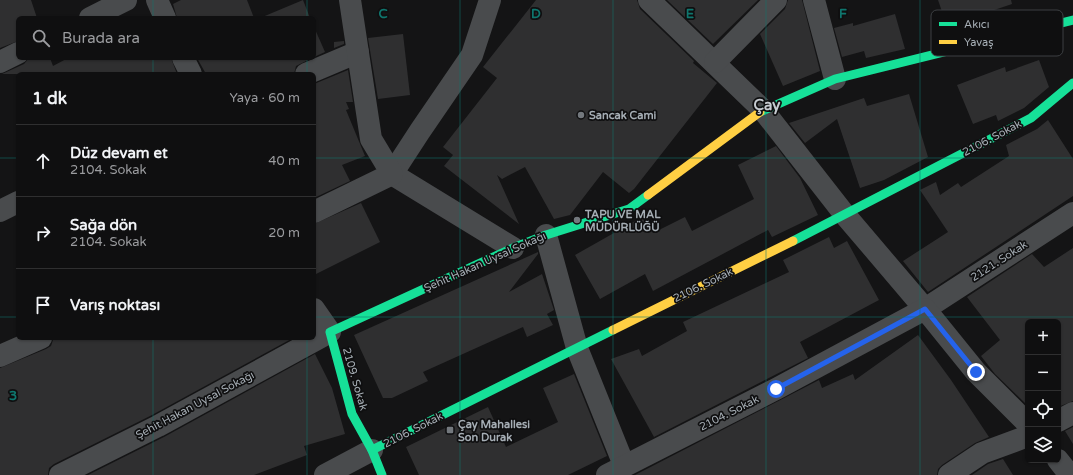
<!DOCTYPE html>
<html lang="tr">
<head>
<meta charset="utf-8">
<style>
  body { margin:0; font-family:"Varela Round",sans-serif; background:#1d1d1e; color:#f1f3f6 }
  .controls { position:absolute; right:12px; bottom:12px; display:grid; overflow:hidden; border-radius:6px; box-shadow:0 1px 3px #0004 }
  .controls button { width:36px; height:36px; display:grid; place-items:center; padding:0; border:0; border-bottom:1px solid #2f2f30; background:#0f0f10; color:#f1f3f6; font:20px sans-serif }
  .stop { position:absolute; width:12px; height:12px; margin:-9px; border:3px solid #2563eb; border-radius:50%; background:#fff }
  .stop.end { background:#2563eb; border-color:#fff; box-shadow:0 1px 4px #0008 }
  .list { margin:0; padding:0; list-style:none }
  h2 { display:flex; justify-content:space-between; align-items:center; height:52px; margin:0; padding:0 16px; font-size:17px }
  h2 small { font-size:13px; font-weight:400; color:#9b9c9f }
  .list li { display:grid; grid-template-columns:26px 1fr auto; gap:12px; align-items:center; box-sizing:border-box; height:72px; padding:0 16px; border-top:1px solid #2f2f30 }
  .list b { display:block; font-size:15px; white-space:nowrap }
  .list p { margin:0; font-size:13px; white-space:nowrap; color:#9b9c9f }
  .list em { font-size:13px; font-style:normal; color:#9b9c9f }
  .icon { flex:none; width:22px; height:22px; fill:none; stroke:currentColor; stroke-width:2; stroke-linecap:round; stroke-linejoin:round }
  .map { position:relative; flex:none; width:1073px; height:475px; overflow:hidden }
  .search { position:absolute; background:#0f0f10; box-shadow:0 1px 3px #0004; left:16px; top:16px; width:300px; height:44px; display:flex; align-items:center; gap:10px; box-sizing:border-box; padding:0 14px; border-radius:6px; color:#9b9c9f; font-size:15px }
  .panel { position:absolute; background:#0f0f10; box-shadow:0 1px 3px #0004; left:16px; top:72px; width:300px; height:268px; border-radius:6px }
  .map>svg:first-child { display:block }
</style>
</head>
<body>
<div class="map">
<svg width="1073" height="475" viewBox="0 0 1073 475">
  <rect width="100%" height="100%" fill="#141415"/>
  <g fill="#2f2f30">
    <polygon points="0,0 31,0 37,18 18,18 18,41 0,48"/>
    <polygon points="181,0 247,0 254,18 177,18 173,4"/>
    <polygon points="303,0 310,18 260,18"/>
    <polygon points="536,0 637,0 640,9 694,61 693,63 717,83 634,189 629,193 603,172 570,215 554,219 525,167 502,179 497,175 519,224 444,166 453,155 443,147 497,78 483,67"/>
    <polygon points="667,0 758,0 713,44"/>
    <polygon points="788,0 802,0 820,71 783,86 760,34 785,9"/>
    <polygon points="938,0 1011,0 1012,4 947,26"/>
    <polygon points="895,14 905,49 866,58 864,51 842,57 834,28 853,23 853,26"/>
    <polygon points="314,27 325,52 314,57"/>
    <polygon points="403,34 410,95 378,99 368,38"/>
    <polygon points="344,41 344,44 334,48 334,42"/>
    <polygon points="29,58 50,58 53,66 68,58 171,58 177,74 2,74 24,64"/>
    <polygon points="197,58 312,58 296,66 294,74 206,74"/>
    <polygon points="1039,60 1049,87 1024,108 998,121 996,115 973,124 957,85 1005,67 1006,72"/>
    <polygon points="348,70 353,102 346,102 349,109 346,110 365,156 342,165 350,181 314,198 314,84"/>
    <polygon points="909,94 928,157 884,180 860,188 837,119 805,143 789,123 864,98 867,106"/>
    <polygon points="1048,120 1073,159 1073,196 928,292 903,261 948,232 920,190 936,182 940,195 958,183 961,187 1009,156 1006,145 1037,129"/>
    <polygon points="776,146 800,178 818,215 772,237 768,230 653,291 645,274 600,299 575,255 644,216 653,233 685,217 692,231 754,199 738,165"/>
    <polygon points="361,203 380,242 314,275 314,224"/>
    <polygon points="829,237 834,248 847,241 879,300 800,342 808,358 654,437 611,359 639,349 642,356 687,331 683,322 789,272 783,260"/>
    <polygon points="1073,248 1073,401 1058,407 1058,322 1028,322 1028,406 995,374 981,356 1000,340 967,297 1032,254 1044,267"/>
    <polygon points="538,252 538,254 509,292 542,274 554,310 547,314 553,325 527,337 523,327 423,372 428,381 392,398 383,398 354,335"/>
    <polygon points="918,335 951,380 989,437 975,443 942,465 938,469 937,475 635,475 819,380 822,388 853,374 855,380"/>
    <polygon points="58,338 293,338 152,415 54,464 49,468 48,475 0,475 0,368 46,349 51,346 53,340"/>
    <polygon points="315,354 332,388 345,434 304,446 307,455 254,475 88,475 164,437"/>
    <polygon points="574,374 607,456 568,475 419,475 406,447 488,407 506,447 558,422 543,388"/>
    <polygon points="1073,427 1073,444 1065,431"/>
    <polygon points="1003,459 1013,475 972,475 988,464"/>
  </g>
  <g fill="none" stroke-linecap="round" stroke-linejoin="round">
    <g stroke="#494b4d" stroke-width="22">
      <polyline points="157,0 165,18"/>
      <polyline points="490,0 472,55 420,131 392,174 513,248"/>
      <polyline points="649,0 763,110 845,215 925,309 1073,213"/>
      <polyline points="814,0 835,79"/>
      <polyline points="90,18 126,0"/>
      <polyline points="183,58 191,74"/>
      <polyline points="0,62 18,53"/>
      <polyline points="715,62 776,0"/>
      <polyline points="306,74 358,52"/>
      <polyline points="0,211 18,202"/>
      <polyline points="314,212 392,174 371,139 350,0"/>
      <polyline points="546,235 577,348 624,465"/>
      <polyline points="0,356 41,338"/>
      <polyline points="1058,421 1073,413"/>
      <polyline points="1058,460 1070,475"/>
      <polyline points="60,475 158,426 330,332 314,309"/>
      <polyline points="325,475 372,450"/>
      <polyline points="607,475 776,389 925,309 976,372 1028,424"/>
      <polyline points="949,475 982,453 1028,436"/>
    </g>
    <g stroke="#16e098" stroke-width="9">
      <polyline points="760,112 835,79 1073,20"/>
      <polyline points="793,241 1031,118 1073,83"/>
      <polyline points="372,450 613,330"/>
      <polyline points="382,475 372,450 352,414 330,332 513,248 546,235 629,209 648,195"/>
    </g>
    <g stroke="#ffcf43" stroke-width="9">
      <polyline points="648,195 760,112"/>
      <polyline points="613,330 793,241"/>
    </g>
  </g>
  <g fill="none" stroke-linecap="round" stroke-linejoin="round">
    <polyline stroke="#2563eb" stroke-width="5" points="776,389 925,309 976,372"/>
  </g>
  <path fill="none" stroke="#0f766e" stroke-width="1" stroke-opacity="0.55" d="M153,0v18M307,0v18M460,0v475M613,0v475M766,0v475M920,0v475M153,58v16M307,58v16M0,158h18M314,158h759M0,317h18M314,317h759M153,338v137M307,338v137"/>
  <g fill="#73787d" stroke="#0f0f10" stroke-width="1.5">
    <circle cx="581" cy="115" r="4"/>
    <circle cx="577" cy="220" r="4"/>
    <rect x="446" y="426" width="8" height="8" rx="2"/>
  </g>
  <g text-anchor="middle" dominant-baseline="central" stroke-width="3.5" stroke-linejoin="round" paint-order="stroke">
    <g font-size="11" font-weight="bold" fill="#a6aeb5" stroke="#0f0f10" text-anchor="start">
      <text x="589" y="115">Sancak Cami</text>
      <text x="585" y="214">TAPU VE MAL<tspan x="585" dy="13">MÜDÜRLÜĞÜ</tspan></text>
      <text x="458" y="424">Çay Mahallesi<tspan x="458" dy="13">Son Durak</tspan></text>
    </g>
    <g font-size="11" fill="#a6aeb5" stroke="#0f0f10">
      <text transform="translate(992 138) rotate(-28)">2106. Sokak</text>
      <text transform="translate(999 261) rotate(-33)">2121. Sokak</text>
      <text transform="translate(485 262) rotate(-24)">Şehit Hakan Uysal Sokağı</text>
      <text transform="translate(703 285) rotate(-26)">2106. Sokak</text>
      <text transform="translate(355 379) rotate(74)">2109. Sokak</text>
      <text transform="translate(195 405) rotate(-28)">Şehit Hakan Uysal Sokağı</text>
      <text transform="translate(729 413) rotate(-27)">2104. Sokak</text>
      <text transform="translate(413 430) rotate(-27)">2106. Sokak</text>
    </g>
    <g font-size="15" font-weight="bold" fill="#c7ccd1" stroke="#0f0f10">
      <text x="767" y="105">Çay</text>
    </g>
  </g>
  <rect x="931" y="10" width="132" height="46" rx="6" fill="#0f0f10" stroke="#3c3f42" stroke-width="1"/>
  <rect x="939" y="22" width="18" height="4" fill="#16e098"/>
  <rect x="939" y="40" width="18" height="4" fill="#ffcf43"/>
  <g font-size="11" fill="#a6aeb5">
    <text x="964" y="28">Akıcı</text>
    <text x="964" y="46">Yavaş</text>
  </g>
  <g font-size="13" text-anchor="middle" font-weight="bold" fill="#0f766e" stroke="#0f0f10" stroke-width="3.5" stroke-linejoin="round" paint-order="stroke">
    <text x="383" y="18">C</text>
    <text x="536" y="18">D</text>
    <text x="690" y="18">E</text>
    <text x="843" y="18">F</text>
    <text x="13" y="400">3</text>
  </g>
</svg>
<div class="controls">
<button>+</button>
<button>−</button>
<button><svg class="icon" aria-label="locate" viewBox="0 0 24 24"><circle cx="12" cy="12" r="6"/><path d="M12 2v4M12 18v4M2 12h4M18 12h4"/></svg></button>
<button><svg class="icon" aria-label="layers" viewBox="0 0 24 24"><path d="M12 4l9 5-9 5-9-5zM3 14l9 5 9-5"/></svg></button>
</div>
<div class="stop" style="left:776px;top:389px"></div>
<div class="stop end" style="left:976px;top:372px"></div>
<div class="search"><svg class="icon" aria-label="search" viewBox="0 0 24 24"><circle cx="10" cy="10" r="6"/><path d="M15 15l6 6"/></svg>Burada ara</div>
<section class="panel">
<h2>1 dk<small>Yaya · 60 m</small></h2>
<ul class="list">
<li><svg class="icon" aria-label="ahead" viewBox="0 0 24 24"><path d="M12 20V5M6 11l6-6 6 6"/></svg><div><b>Düz devam et</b><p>2104. Sokak</p></div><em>40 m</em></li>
<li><svg class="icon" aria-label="right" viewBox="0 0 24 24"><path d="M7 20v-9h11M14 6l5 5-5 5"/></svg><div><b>Sağa dön</b><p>2104. Sokak</p></div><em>20 m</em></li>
<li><svg class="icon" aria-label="arrive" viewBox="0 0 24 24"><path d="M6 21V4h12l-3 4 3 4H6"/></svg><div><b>Varış noktası</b></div></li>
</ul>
</section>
</div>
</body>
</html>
